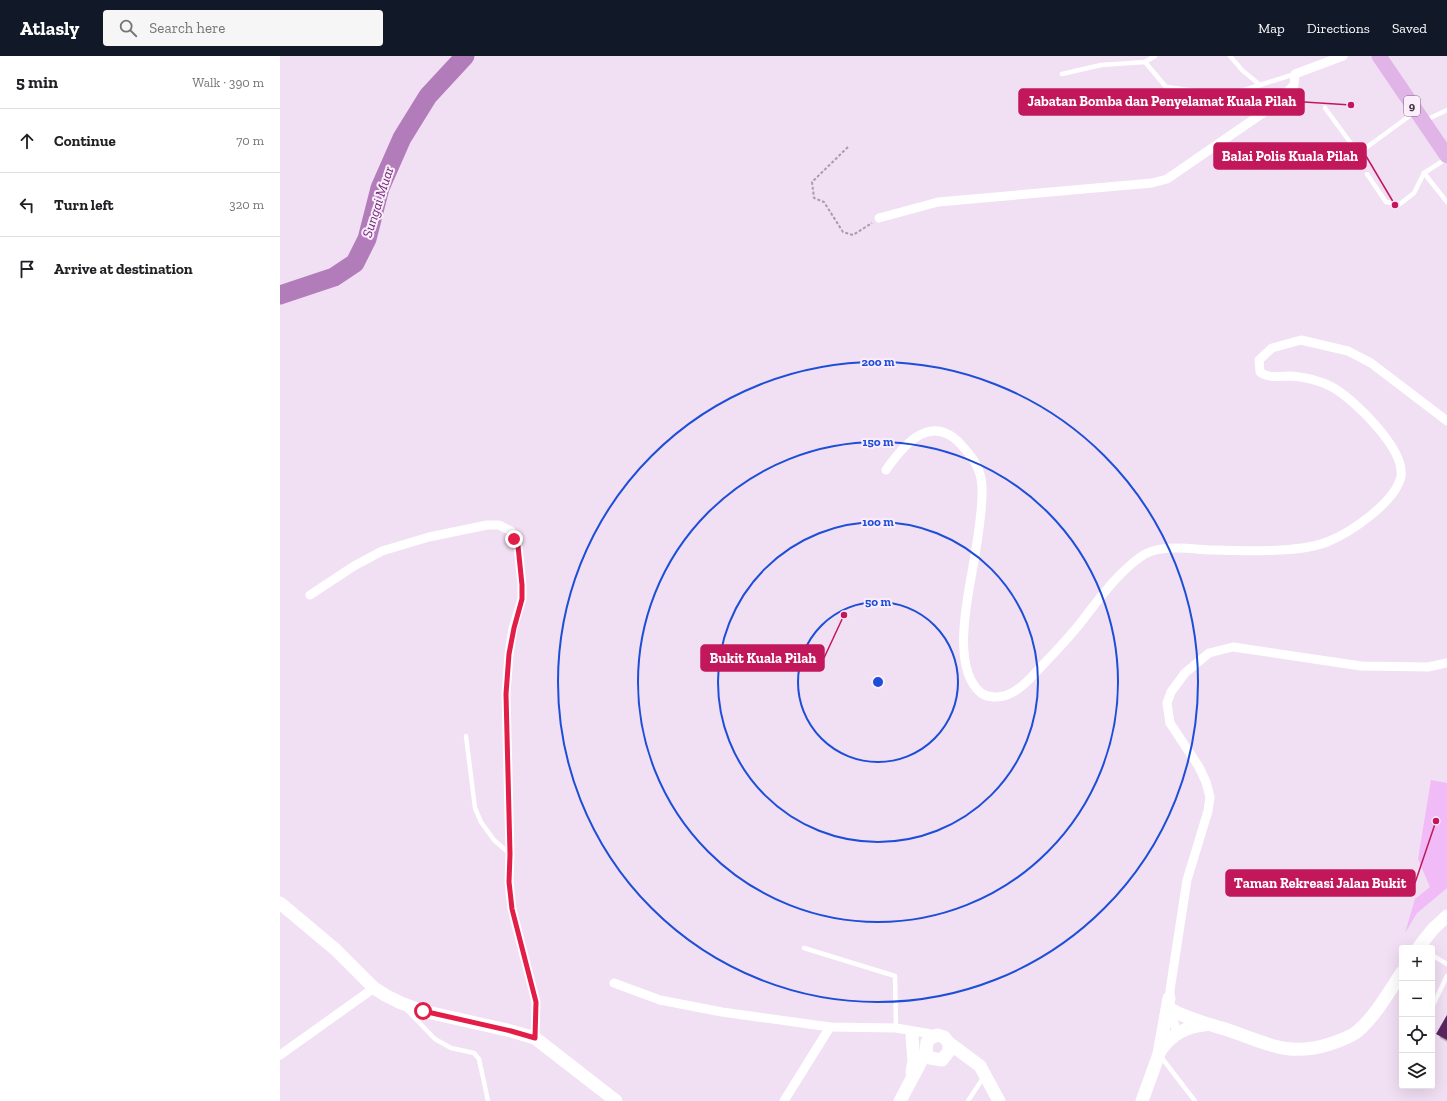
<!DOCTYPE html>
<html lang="en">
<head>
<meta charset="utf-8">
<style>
  body { margin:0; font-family:"Zilla Slab",serif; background:#f6f6f6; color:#202124 }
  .controls { position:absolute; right:12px; bottom:12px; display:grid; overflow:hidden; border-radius:4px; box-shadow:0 4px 16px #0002 }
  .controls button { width:36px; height:36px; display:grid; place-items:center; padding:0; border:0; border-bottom:1px solid #e0e0e0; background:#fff; color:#202124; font:20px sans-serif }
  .stop { position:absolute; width:12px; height:12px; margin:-9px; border:3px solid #e11d48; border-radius:50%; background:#fff }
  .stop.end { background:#e11d48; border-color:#fff; box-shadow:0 1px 4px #0008 }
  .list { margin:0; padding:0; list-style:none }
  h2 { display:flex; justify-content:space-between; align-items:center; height:52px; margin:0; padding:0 16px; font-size:17px }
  h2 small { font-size:13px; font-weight:400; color:#757577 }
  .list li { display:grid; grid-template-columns:26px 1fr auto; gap:12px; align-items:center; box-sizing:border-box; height:64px; padding:0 16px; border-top:1px solid #e0e0e0 }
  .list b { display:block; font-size:15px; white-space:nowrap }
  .list em { font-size:13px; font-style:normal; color:#757577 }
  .icon { flex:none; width:22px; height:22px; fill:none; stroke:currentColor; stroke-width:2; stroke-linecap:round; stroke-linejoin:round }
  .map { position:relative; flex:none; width:1167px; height:1045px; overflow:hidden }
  header { display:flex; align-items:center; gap:24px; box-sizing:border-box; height:56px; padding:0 20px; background:#111827; color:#fff }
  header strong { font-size:19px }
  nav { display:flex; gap:22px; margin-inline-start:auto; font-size:14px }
  .search { width:280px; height:36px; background:#f6f6f6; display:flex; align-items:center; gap:10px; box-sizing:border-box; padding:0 14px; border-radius:4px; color:#757577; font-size:15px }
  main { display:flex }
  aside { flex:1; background:#fff }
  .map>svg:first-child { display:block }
</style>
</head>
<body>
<header>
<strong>Atlasly</strong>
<div class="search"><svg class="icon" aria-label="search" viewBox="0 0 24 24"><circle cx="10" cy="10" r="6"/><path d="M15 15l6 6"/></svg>Search here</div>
<nav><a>Map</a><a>Directions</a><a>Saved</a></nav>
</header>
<main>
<aside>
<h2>5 min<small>Walk · 390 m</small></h2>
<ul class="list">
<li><svg class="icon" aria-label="ahead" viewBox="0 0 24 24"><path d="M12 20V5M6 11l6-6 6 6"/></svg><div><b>Continue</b></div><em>70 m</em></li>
<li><svg class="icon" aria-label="left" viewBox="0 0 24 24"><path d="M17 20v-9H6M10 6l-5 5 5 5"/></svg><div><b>Turn left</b></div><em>320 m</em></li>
<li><svg class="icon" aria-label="arrive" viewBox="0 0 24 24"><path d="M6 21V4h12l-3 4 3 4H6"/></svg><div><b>Arrive at destination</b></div></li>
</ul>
</aside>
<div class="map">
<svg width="1167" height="1045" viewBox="0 0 1167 1045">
  <defs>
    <filter id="shadow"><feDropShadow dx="3.5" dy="3.5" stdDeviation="0" flood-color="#0004"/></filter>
  </defs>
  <rect width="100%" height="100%" fill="#f1dff3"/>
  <polygon fill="#f0bbf6" points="1151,724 1167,727 1167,832 1137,857 1125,877 1135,843 1150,831 1138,803"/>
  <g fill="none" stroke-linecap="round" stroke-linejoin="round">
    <polyline stroke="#b27bb9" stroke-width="19" points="0,239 54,221 75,207 87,183 100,132 122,82 148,40 185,0"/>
  </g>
  <polygon fill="#5a2861" filter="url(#shadow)" points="1167,959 1167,984 1156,978"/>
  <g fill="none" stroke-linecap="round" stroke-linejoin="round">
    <polyline stroke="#a99cab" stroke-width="2" stroke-dasharray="3 2" stroke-linecap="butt" points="568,91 532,126 534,142 544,146 563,176 573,179 592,167"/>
    <g stroke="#fff" stroke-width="4.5">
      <polyline points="950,0 962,14 980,29"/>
      <polyline points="865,6 875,0"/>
      <polyline points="782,18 821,9 865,6 886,31 939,38 964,34 1015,18"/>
      <polyline points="1045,52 1078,97"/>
      <polyline points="1146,64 1167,54"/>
      <polyline points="1065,107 1135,56"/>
      <polyline points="1144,117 1167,146"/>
      <polyline points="1087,118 1106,146 1120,148 1134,137 1144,117 1166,103"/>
      <polyline points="186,680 195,752 201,766 214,784 229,797"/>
      <polyline points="524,892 615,920 616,972"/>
      <polyline points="1152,899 1167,908"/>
      <polyline points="1152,951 1167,920"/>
      <polyline points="126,953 155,983 171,992 194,997 199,1003 208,1045"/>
      <polyline points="881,1001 915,1045"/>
      <polyline points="688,1045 703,1022"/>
    </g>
    <g stroke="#fff" stroke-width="9">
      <polyline points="599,162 658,146 872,127 887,123 993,50 1014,29 1015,18 1063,0"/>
      <path d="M606,414c20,-29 48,-59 78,-22 10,11 17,22 18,38 1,21 -3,42 -6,63 -5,36 -28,117 5,144 7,5 18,5 26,2 13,-5 23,-16 32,-26 15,-16 30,-31 43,-48 17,-22 34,-46 57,-63 19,-15 50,-9 72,-8 31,1 89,3 116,-8 23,-9 69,-40 74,-66 4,-27 -47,-77 -69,-89 -13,-7 -28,-10 -41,-11 -11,0 -22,3 -31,-4l-1,-12 13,-12 29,-8 47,11 23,12 76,58"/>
      <polyline points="30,539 74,510 102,495 149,481 207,469 219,469 231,475 238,490 242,529 242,543 233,572 229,598 226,638 230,798 229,826 232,853 256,946 255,982"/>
      <polyline points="334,927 380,944 442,956 550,971 616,972 657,979"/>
      <polyline points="897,977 890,953 890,934 907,824 928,755 930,741 926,726 919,711 890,667 887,647 891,636 905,617 929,597 953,591 1081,610 1148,611 1167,607"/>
      <polyline points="0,999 94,932"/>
      <polyline points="504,1045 550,971"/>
    </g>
    <g stroke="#fff" stroke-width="13">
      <polyline points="0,847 56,894 94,932 105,939 121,947 143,955 231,975 255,982 336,1045"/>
      <polyline points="1138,892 1153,873 1167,860"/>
      <path d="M890,953c16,9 31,13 48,18 43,12 65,32 112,17 9,-3 21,-7 28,-13 18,-16 31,-39 44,-59"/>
      <polyline points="632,981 634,1005 632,1016"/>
      <polyline points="669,987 669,995 662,1004 650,1002 646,996 647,986 651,982 657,979 664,981 669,987 700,1010 719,1045"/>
      <path d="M880,995c11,-16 26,-25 45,-26"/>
      <polyline points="620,1045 646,996"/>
      <polyline points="862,1045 879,998 889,942"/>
    </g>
    <polyline stroke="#e1b4e7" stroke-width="15" points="1099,0 1167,100"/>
  </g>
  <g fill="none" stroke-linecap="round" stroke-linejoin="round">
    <polyline stroke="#e11d48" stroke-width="5" points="143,955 231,975 255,982 256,946 232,853 229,826 230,798 226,638 229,598 234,572 242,543 242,529 238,490 234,483"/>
  </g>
  <g fill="none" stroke="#1d4ed8" stroke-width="2">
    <circle cx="598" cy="626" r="80"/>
    <circle cx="598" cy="626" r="160"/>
    <circle cx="598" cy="626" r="240"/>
    <circle cx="598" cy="626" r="320"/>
  </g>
  <g text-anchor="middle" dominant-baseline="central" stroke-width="4" stroke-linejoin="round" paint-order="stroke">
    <rect fill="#fcedfd" stroke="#786f79" stroke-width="1" x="1124" y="40" width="16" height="20" rx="3"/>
    <g font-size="12" font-weight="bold" fill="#403941">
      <text x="1132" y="50">9</text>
    </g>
    <g font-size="14" font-style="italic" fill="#6b2874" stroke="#fcedfd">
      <text transform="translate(98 146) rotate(-72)">Sungai Muar</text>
    </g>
  </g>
  <circle cx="598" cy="626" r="6" fill="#1d4ed8" stroke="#fcedfd" stroke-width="2"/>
  <g font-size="12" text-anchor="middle" font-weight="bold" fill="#1d4ed8" stroke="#fcedfd" stroke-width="4" stroke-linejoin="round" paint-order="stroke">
    <text x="598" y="310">200 m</text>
    <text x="598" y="390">150 m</text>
    <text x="598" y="470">100 m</text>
    <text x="598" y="550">50 m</text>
  </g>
  <path fill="none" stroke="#c2185b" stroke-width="1.5" d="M1071 49L1024 46M1115 149L1086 100M564 559L544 602M1156 765L1135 827"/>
  <g fill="#c2185b" stroke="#fcedfd" stroke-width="1.5">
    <circle cx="1071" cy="49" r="4"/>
    <circle cx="1115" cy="149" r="4"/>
    <circle cx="564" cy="559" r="4"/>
    <circle cx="1156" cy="765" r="4"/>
  </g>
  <g fill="#c2185b" stroke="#c2185b" stroke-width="1.5">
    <rect x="739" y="33" width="285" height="26" rx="4"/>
    <rect x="934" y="87" width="152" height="26" rx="4"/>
    <rect x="421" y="589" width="123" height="26" rx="4"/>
    <rect x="946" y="814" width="189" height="26" rx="4"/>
  </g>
  <g font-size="14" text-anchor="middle" font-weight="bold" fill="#fff">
    <text x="882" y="50">Jabatan Bomba dan Penyelamat Kuala Pilah</text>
    <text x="1010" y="105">Balai Polis Kuala Pilah</text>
    <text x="483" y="607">Bukit Kuala Pilah</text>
    <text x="1040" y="832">Taman Rekreasi Jalan Bukit</text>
  </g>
</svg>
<div class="controls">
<button>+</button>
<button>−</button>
<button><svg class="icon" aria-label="locate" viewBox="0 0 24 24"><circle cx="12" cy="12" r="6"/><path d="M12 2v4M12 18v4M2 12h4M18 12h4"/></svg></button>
<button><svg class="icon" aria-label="layers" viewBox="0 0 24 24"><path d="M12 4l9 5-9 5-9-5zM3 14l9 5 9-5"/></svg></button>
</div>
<div class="stop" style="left:143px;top:955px"></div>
<div class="stop end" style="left:234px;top:483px"></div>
</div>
</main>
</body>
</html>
